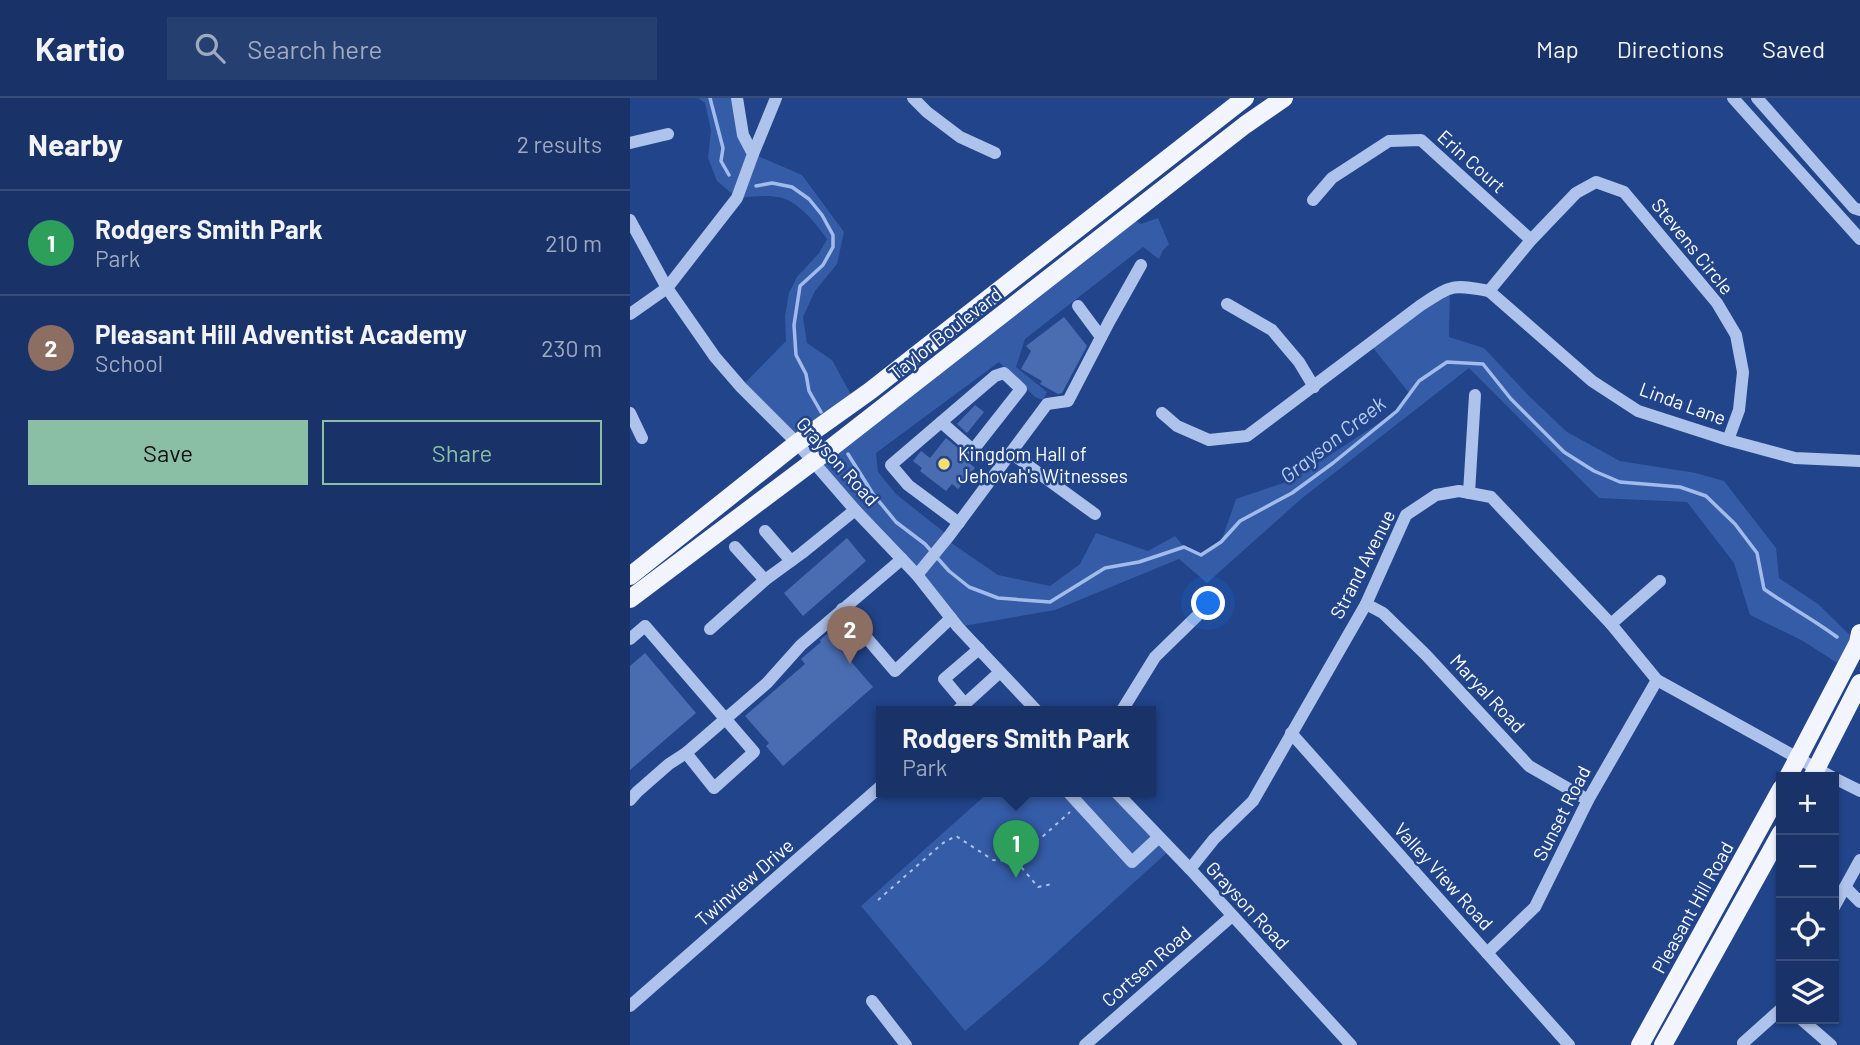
<!DOCTYPE html>
<html lang="en">
<head>
<meta charset="utf-8">
<style>
  body { margin:0; font-family:Barlow,sans-serif; background:#263f71; color:#f1f3f6 }
  .controls { position:absolute; right:21px; bottom:21px; display:grid; overflow:hidden; border-radius:0px; box-shadow:0 2px 5px #0004 }
  .controls button { width:63px; height:63px; display:grid; place-items:center; padding:0; border:0; border-bottom:2px solid #374e7c; background:#193368; color:#f1f3f6; font:35px sans-serif }
  .you { position:absolute; left:579px; top:506px; width:24px; height:24px; margin:-18px; border:5px solid #fff; border-radius:50%; background:#1a73e8; box-shadow:0 0 0 10px #1a73e833 }
  .badge { display:grid; place-items:center; width:46px; height:46px; border-radius:50%; background:#8abfa5; color:#fff; font-size:23px; font-weight:700 }
  .pin { position:absolute; translate:-50% -58px; filter:drop-shadow(0 2px 4px #0008) }
  .pin::after { content:''; position:absolute; top:37px; width:24px; height:21px; background:inherit; clip-path:polygon(0 0,100% 0,50% 100%) }
  .popup { position:absolute; left:246px; top:608px; width:280px; height:91px; box-sizing:border-box; display:grid; place-content:center; border-radius:0px; background:#193368; filter:drop-shadow(0 2px 5px #0005); font-size:23px; white-space:nowrap; color:#9faac0 }
  .popup b { font-size:26px; color:#f1f3f6 }
  .popup::after { content:''; position:absolute; left:50%; top:100%; margin-left:-14px; border:14px solid transparent; border-top-color:#193368 }
  .list { margin:0; padding:0; list-style:none }
  h2 { display:flex; justify-content:space-between; align-items:center; height:91px; margin:0; padding:0 28px; font-size:30px }
  h2 small { font-size:23px; font-weight:400; color:#9faac0 }
  .list li { display:grid; grid-template-columns:46px 1fr auto; gap:21px; align-items:center; box-sizing:border-box; height:105px; padding:0 28px; border-top:2px solid #374e7c }
  .list b { display:block; font-size:26px; white-space:nowrap }
  .list p { margin:0; font-size:23px; white-space:nowrap; color:#9faac0 }
  .list em { font-size:23px; font-style:normal; color:#9faac0 }
  .actions { display:flex; gap:14px; padding:21px 28px }
  .actions a { flex:1; padding:16px 0; border:2px solid #8abfa5; border-radius:0px; text-align:center; font-size:24px; color:#8abfa5 }
  .actions .main { background:#8abfa5; color:#111 }
  .icon { flex:none; width:38px; height:38px; fill:none; stroke:currentColor; stroke-width:2; stroke-linecap:round; stroke-linejoin:round }
  .map { position:relative; flex:none; width:1230px; height:947px; overflow:hidden }
  header { display:flex; align-items:center; gap:42px; box-sizing:border-box; height:98px; padding:0 35px; background:#193368; border-bottom:2px solid #374e7c }
  header strong { font-size:33px }
  nav { display:flex; gap:38px; margin-inline-start:auto; font-size:24px }
  .search { width:490px; height:63px; background:#263f71; display:flex; align-items:center; gap:18px; box-sizing:border-box; padding:0 24px; border-radius:0px; color:#9faac0; font-size:26px }
  main { display:flex }
  aside { flex:1; background:#193368 }
  .map>svg:first-child { display:block }
</style>
</head>
<body>
<header>
<strong>Kartio</strong>
<div class="search"><svg class="icon" aria-label="search" viewBox="0 0 24 24"><circle cx="10" cy="10" r="6"/><path d="M15 15l6 6"/></svg>Search here</div>
<nav><a>Map</a><a>Directions</a><a>Saved</a></nav>
</header>
<main>
<aside>
<h2>Nearby<small>2 results</small></h2>
<ul class="list">
<li><span class="badge" style="background:#2e9e5b">1</span><div><b>Rodgers Smith Park</b><p>Park</p></div><em>210 m</em></li>
<li><span class="badge" style="background:#8d6e63">2</span><div><b>Pleasant Hill Adventist Academy</b><p>School</p></div><em>230 m</em></li>
</ul>
<div class="actions"><a class="main">Save</a><a>Share</a></div>
</aside>
<div class="map">
<svg width="1230" height="947" viewBox="0 0 1230 947">
  <rect width="100%" height="100%" fill="#21448a"/>
  <g fill="#355ca7">
    <path d="M68,0h39l16,56 49,21 42,57 -7,32 -22,27 -12,26 4,26 25,17 23,42 -58,41 -56,-56 45,-46 -1,-25 4,-23 8,-16 22,-24 8,-14c-10,-14 -27,-36 -45,-41 -14,-4 -30,-1 -45,0l-20,-17 -9,-23 3,-28 -6,-27z"/>
    <polygon points="498,118 511,126 528,120 539,146 533,152 529,161 513,149 395,241 386,269 417,294 413,302 405,299 369,264 246,355 248,374 267,397 319,438 317,442 368,477 420,488 450,466 466,435 518,453 545,438 554,449 571,457 591,444 606,401 662,382 767,313 779,295 740,246 820,189 819,239 854,250 899,298 937,334 990,363 1066,375 1094,383 1146,450 1149,480 1188,506 1228,545 1215,570 1173,543 1120,517 1104,465 1057,404 969,400 839,270 671,401 577,485 549,461 425,512 328,529 183,364"/>
    <polygon points="359,694 486,694 541,751 414,866 335,933 231,808"/>
  </g>
  <g fill="none" stroke-linecap="round" stroke-linejoin="round">
    <g stroke="#a1bcec" stroke-width="3.5">
      <polyline points="80,0 93,50 91,63 99,77"/>
      <polyline points="126,88 142,85 162,89 179,101 192,117 203,137 203,149 193,167 170,188 164,227 166,257 176,276 179,293 191,314"/>
      <path d="M218,356l25,40 23,28 29,22 24,27 20,16 29,11 52,4 55,-34 34,-6 45,-15 17,8 20,-13 19,-21 52,-28 41,-30 64,-52 22,-30 28,-19 36,2 28,35 53,53 30,19 26,11 60,5 26,9 29,28 22,29 7,36c24,17 49,30 73,48"/>
    </g>
  </g>
  <g fill="#4a6db2">
    <polygon points="434,219 457,248 432,295 428,296 410,286 412,283 391,271 401,253 396,248"/>
    <polygon points="345,307 354,314 337,335 327,326"/>
    <polygon points="316,340 340,360 337,363 345,370 328,391 322,386 316,393 290,373 292,370 283,363 291,353 300,360"/>
    <polygon points="217,440 236,463 173,518 154,495"/>
    <polygon points="197,536 243,589 153,668 136,648 139,645 115,618 175,566 171,561 191,544 190,542"/>
    <polygon points="15,555 66,615 0,672 0,568"/>
  </g>
  <g fill="none" stroke-linecap="round" stroke-linejoin="round">
    <g stroke="#aec3eb" stroke-width="2" stroke-dasharray="3.5 5" stroke-linecap="butt">
      <polyline points="386,763 408,789 422,786"/>
      <polyline points="248,802 313,745 326,738 363,762 379,763 390,758 401,745 411,740 440,714"/>
    </g>
    <g stroke="#aec3eb" stroke-width="12">
      <polyline points="283,0 297,14 330,39 365,55"/>
      <polyline points="1103,0 1230,141"/>
      <polyline points="1127,0 1224,110 1230,112"/>
      <polyline points="0,45 38,36"/>
      <polyline points="123,56 146,0"/>
      <polyline points="683,102 702,80 759,43 791,42 901,142"/>
      <polyline points="0,122 37,190 85,259 111,289 167,345 225,412 287,477 328,529 408,614"/>
      <polyline points="597,206 642,232 669,264 684,289"/>
      <polyline points="448,208 471,239"/>
      <polyline points="0,216 37,190 107,100 123,56 113,37 107,0"/>
      <polyline points="0,315 12,340"/>
      <path d="M532,315l15,13 32,14 38,-4 174,-131c31,-20 31,-21 68,-14"/>
      <polyline points="311,324 343,352 391,291 374,275 365,278 261,367 278,387 329,425"/>
      <polyline points="1098,342 1109,312 1113,274 1106,237 1087,205 994,94 966,84 946,95 901,142 859,193 962,283 1008,313 1098,342 1165,360 1230,363"/>
      <polyline points="381,355 465,416"/>
      <polyline points="839,395 845,297"/>
      <polyline points="135,433 161,463"/>
      <polyline points="105,449 135,482 172,455 225,412"/>
      <polyline points="287,477 319,438 417,306 438,303 479,224 511,167"/>
      <polyline points="736,506 753,515 796,557 899,668 958,702"/>
      <polyline points="212,511 265,573 321,520"/>
      <polyline points="981,526 1030,483"/>
      <polyline points="80,531 135,482"/>
      <polyline points="0,541 15,528 124,654 84,690 56,655"/>
      <polyline points="335,606 314,581 349,551"/>
      <polyline points="326,614 370,574"/>
      <polyline points="491,614 525,559 567,518"/>
      <polyline points="661,635 939,947"/>
      <polyline points="1204,680 1230,693"/>
      <polyline points="438,694 502,764 529,739"/>
      <polyline points="486,694 560,771 721,947"/>
      <polyline points="0,702 7,694 39,666 56,655 137,585 171,547 272,461"/>
      <polyline points="560,771 584,741 623,703 736,506 776,417 806,397 829,393 861,399 981,526 1027,582 1202,679"/>
      <polyline points="1216,790 1230,804"/>
      <polyline points="1204,809 1230,762"/>
      <polyline points="857,855 905,809 958,702 1027,582"/>
      <polyline points="242,903 276,947"/>
      <polyline points="0,908 251,688"/>
      <polyline points="1171,921 1201,947"/>
      <polyline points="1113,945 1151,911"/>
      <polyline points="455,947 602,818"/>
    </g>
    <g stroke="#f2f5fe" stroke-width="18">
      <polyline points="0,478 167,345 240,293 615,0"/>
      <polyline points="0,501 201,350 615,27 654,0"/>
      <polyline points="1158,679 1228,545 1230,535"/>
      <polyline points="1182,679 1230,585"/>
      <polyline points="1010,947 1151,691"/>
      <polyline points="1033,947 1151,735"/>
    </g>
  </g>
  <circle fill="#f7de6f" stroke="#21448a" stroke-width="2.5" cx="314" cy="366" r="7"/>
  <g text-anchor="middle" dominant-baseline="central" stroke-width="5" stroke-linejoin="round" paint-order="stroke">
    <g font-size="19" fill="#fff" stroke="#21448a">
      <text transform="translate(842 63) rotate(42)">Erin Court</text>
      <text transform="translate(1063 148) rotate(51)">Stevens Circle</text>
      <text transform="translate(315 235) rotate(-38)">Taylor Boulevard</text>
      <text transform="translate(1053 305) rotate(20)">Linda Lane</text>
      <text transform="translate(208 363) rotate(48)">Grayson Road</text>
      <text transform="translate(732 466) rotate(-63)">Strand Avenue</text>
      <text transform="translate(858 595) rotate(47)">Maryal Road</text>
      <text transform="translate(931 715) rotate(-63)">Sunset Road</text>
      <text transform="translate(814 778) rotate(48)">Valley View Road</text>
      <text transform="translate(114 784) rotate(-41)">Twinview Drive</text>
      <text transform="translate(618 807) rotate(47)">Grayson Road</text>
      <text transform="translate(1062 809) rotate(-61)">Pleasant Hill Road</text>
      <text transform="translate(516 868) rotate(-41)">Cortsen Road</text>
    </g>
    <g font-size="19" fill="#fff" stroke="#21448a" text-anchor="start">
      <text x="328" y="355">Kingdom Hall of<tspan x="328" dy="22">Jehovah's Witnesses</tspan></text>
    </g>
    <g font-size="21" font-style="italic" fill="#b9cdf2" stroke="#21448a">
      <text transform="translate(702 341) rotate(-38)">Grayson Creek</text>
    </g>
  </g>
</svg>
<div class="controls">
<button>+</button>
<button>−</button>
<button><svg class="icon" aria-label="locate" viewBox="0 0 24 24"><circle cx="12" cy="12" r="6"/><path d="M12 2v4M12 18v4M2 12h4M18 12h4"/></svg></button>
<button><svg class="icon" aria-label="layers" viewBox="0 0 24 24"><path d="M12 4l9 5-9 5-9-5zM3 14l9 5 9-5"/></svg></button>
</div>
<div class="you"></div>
<div class="pin badge" style="left:386px;top:780px;background:#2e9e5b">1</div>
<div class="popup"><b>Rodgers Smith Park</b>Park</div>
<div class="pin badge" style="left:220px;top:566px;background:#8d6e63">2</div>
</div>
</main>
</body>
</html>
